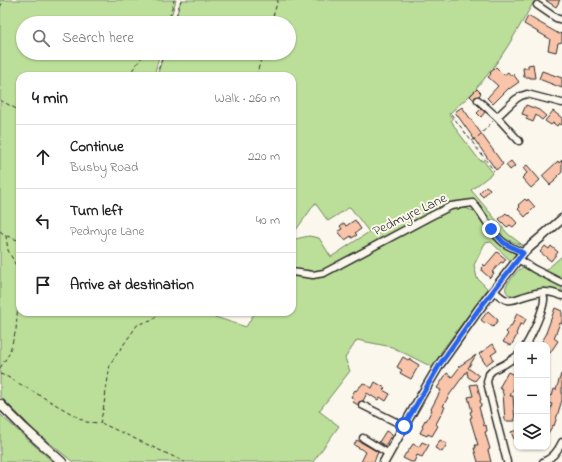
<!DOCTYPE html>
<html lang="en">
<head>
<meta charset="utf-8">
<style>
  body { margin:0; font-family:"Indie Flower",sans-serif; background:#f6f6f6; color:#222 }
  .controls { position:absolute; right:12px; bottom:12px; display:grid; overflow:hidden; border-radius:8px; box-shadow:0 1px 3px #0004 }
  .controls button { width:36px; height:36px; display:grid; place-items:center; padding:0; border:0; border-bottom:1px solid #e0e0e0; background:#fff; color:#222; font:20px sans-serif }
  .stop { position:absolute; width:12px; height:12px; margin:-9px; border:3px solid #2563eb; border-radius:50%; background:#fff }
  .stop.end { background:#2563eb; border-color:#fff; box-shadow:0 1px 4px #0008 }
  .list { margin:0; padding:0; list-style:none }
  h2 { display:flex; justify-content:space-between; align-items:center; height:52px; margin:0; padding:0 16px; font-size:17px }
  h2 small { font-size:13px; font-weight:400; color:#767676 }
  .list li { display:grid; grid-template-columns:26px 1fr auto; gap:12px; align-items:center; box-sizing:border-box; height:64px; padding:0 16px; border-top:1px solid #e0e0e0 }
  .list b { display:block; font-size:15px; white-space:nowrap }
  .list p { margin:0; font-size:13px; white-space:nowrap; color:#767676 }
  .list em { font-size:13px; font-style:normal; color:#767676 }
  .icon { flex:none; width:22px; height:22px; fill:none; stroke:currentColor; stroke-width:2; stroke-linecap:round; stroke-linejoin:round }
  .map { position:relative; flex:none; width:562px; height:462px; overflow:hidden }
  .search { position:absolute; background:#fff; box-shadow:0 1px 3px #0004; left:16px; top:16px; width:280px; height:44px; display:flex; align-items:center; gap:10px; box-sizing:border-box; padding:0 14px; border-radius:22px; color:#767676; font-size:15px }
  .panel { position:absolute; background:#fff; box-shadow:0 1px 3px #0004; left:16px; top:72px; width:280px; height:244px; border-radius:12px }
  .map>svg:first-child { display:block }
</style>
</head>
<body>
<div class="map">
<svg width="562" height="462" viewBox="0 0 562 462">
  <rect width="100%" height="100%" fill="#fbf7ec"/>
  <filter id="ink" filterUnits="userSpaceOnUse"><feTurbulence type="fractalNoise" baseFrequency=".025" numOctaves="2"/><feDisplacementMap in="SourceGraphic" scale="8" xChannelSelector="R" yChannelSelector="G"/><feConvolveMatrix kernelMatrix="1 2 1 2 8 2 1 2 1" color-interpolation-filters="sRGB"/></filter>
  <g filter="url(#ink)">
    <g fill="#bbde98" stroke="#738462" fill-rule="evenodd">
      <path d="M0,0h176l-7,23h-146v30h137l-6,23h-134v236h189l3,4 34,11 9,-15h37v-236h-135l7,-23h125v-30h-115l7,-23h354c-18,30 -34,62 -59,88l1,1 -28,25 4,5 -2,1 5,9 21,28 4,4 2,-1 10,13 -22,17 37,44 16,12 -21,-8 -27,-36 -20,5h6l15,5 14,21 27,20 -7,8 -20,-19 -6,1 -11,22 3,13 10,10v2l-46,62 -7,16 -42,-21 -35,-7 -12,18 5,13 -31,40 20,15 -26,36h-240l-37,-30 -36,-36zM315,203l13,18 22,-14 19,25 -38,25 -12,-19 -10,-2 -14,3 -2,-5 16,-22z"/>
      <polygon points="562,256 562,281 545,271"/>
      <path d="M523,267l39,20v5c-7,-3 -16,-4 -24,-3 -7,2 -28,12 -32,2 -1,-3 0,-5 2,-8 5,-6 8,-12 15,-16z"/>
      <polygon points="0,414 5,419 53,462 0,462"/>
    </g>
    <g fill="#f9c4aa" stroke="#2b2b2b">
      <polygon points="545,0 560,0 556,7"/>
      <polygon points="528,16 559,34 562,33 562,42 558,43 556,52 548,50 550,39 524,24"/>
      <polygon points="533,64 535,78 530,78 530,77 524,77 523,68 528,68 528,65"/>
      <polygon points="496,67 504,75 508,72 511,76 513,74 519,82 509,89 509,88 493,104 487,98 498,86 488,77 491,74 490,73"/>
      <polygon points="542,71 562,78 562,88 539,79"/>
      <polygon points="477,89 481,93 479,96 475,97 474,100 470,96"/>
      <polygon points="526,105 539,110 546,116 542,120 536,115 533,122 526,119 528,116 522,114"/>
      <polygon points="462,107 503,164 496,170 455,112"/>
      <polygon points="481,109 485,112 481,117 477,113"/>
      <polygon points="553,111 562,118 562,126 559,123 557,126 553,123 551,125 545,121"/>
      <polygon points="562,160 562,172 554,180 555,181 550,185 542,176 558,161 559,163"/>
      <polygon points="511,161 515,166 510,170 506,165"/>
      <polygon points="527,165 540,180 531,188 522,178 527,173 523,168"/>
      <polygon points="486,186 490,189 483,197 479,193"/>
      <polygon points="525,199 527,201 528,199 535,207 525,217 518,209 520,207 518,205"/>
      <polygon points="506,213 508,215 509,214 517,223 513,227 510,225 507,227 499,219"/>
      <polygon points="355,220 361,229 355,233 357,235 352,238 351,236 345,240 338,231 342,229 340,226 344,223 346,226"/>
      <polygon points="545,246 549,249 551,246 558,252 551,261 540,252"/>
      <polygon points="497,252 506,259 503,263 501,262 492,272 494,273 490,278 482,271 483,264 485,266"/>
      <polygon points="555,308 562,311 562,324 560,323 554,338 558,341 550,353 547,351 547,345 540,345 547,333 546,333"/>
      <polygon points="488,311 498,320 493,327 487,323 486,324 481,320"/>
      <polygon points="517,313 523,316 523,317 526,319 523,325 520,324 516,334 517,335 511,346 503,342 508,334 506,332 512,325"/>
      <polygon points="493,344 497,351 491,355 494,359 486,365 479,354"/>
      <polygon points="476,355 468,368 479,376 475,381 468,377 467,371 450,394 443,406 445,407 436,424 438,426 432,436 428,434 427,436 420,433 423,427 422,426 425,420 426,421 432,410 431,409 441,390 437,388 447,373 452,377 459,368 458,367"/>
      <polygon points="403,357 408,360 409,359 419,365 411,379 400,373 402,370 397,367"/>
      <polygon points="508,372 514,375 517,372 517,382 510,396 513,396 515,421 505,421 503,393 502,392 503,390 499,388"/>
      <polygon points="561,374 562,374 562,400 554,426 553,425 547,435 547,418 548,417 552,404 547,403 547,402 549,395 552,396 554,389 556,390"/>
      <polygon points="375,382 385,388 383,390 390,394 386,401 380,397 378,400 367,393 363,401 359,402 358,405 353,402 354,399 351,397 355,390 356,391 359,387 360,387 363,383 372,388"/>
      <polygon points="477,384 481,400 480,400 481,406 479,407 484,426 486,425 487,431 485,432 490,449 488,450 491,462 478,462 474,448 476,448 475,445 478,445 470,418 472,417 470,412 472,411 468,397 473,396 470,385"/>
      <polygon points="517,430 517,446 511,432"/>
      <polygon points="386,431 392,434 385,446 379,442"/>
      <polygon points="357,440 378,452 374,462 361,462 366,452 354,445"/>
      <polygon points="440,440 447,444 442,452 435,448"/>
      <polygon points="422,442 429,445 422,457 417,455 414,462 411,462 403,458 406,453 407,453 413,444 419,447"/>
    </g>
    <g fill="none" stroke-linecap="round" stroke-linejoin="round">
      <defs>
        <g id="minor">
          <polyline points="537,5 556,18 562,20"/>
          <polyline points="478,100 497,117 519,141"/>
          <polyline points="497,117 516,99 521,96 527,94 562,103"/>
          <polyline points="518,259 534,269 562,283"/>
          <path d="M292,272l21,3 11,-2 105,-56 22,-11 22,-3c11,12 18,30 31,40 5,4 13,6 19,10"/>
          <path d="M494,291c4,3 8,8 13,9 5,1 10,-1 15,-3 16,-5 24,-8 40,-1"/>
          <path d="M526,345c5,-8 19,-38 18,-47 0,-2 -1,-4 -2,-6"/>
          <polyline points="362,405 404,426"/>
          <polyline points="363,438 389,454"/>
          <polyline points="507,462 490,395 487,382 489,374 493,370 505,364 517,356"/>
          <path d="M543,462c10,-4 15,-11 19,-20"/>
        </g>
        <g id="major">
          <polyline points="0,404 24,428 62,462"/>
          <polyline points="384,462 421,396 440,364 479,309 523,253 562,219"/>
        </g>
      </defs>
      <use href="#minor" stroke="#2b2b2b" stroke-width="9"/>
      <use href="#major" stroke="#2b2b2b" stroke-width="11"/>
      <g stroke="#2b2b2b" stroke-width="1" stroke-dasharray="4 3" stroke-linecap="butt">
        <polyline points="0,7 4,0"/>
        <polyline points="168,23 174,0"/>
        <polyline points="174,23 181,0"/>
        <polyline points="271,23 278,0"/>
        <polyline points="128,76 145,53"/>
        <polyline points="156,76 164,53"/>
        <polyline points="256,76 263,53"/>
        <polyline points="0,100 20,111"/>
        <polyline points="451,114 494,171"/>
        <polyline points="472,141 480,135 493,121"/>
        <polyline points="0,231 6,236 8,250 20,273"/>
        <polyline points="7,236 20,241"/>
        <polyline points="0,368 9,354 16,330 20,274"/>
        <polyline points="0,374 6,376 86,422 100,423 103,411 110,364 138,324 151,321 162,312"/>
        <polyline points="101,423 185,462"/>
      </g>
      <use href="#minor" stroke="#fbf7ec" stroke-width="6"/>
      <use href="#major" stroke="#fbf7ec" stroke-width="8"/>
    </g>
  </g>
  <g fill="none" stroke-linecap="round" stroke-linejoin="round" filter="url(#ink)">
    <polyline stroke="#2563eb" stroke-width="5" points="404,426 440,364 479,309 523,253 504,243 491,229"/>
  </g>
  <g text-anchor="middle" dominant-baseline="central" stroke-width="4" stroke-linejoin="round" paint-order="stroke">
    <g font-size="14" fill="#2b2b2b" stroke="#fbf7ec">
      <text transform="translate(410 215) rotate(-26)">Pedmyre Lane</text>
    </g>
  </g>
</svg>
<div class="controls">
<button>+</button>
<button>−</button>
<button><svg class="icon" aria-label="layers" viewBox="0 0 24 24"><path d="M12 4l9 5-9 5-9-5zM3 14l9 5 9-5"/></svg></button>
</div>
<div class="stop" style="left:404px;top:426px"></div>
<div class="stop end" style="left:491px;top:229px"></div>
<div class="search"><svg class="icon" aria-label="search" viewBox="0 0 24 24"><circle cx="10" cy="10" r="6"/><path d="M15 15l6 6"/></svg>Search here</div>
<section class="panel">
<h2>4 min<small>Walk · 260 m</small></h2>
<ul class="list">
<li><svg class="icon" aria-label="ahead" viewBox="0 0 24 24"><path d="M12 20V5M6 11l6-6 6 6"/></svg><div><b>Continue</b><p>Busby Road</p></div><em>220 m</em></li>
<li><svg class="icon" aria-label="left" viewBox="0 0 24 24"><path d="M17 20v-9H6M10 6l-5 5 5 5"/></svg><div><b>Turn left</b><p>Pedmyre Lane</p></div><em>40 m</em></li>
<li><svg class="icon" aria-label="arrive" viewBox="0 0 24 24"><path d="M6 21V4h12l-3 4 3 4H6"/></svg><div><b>Arrive at destination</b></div></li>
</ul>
</section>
</div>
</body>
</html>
